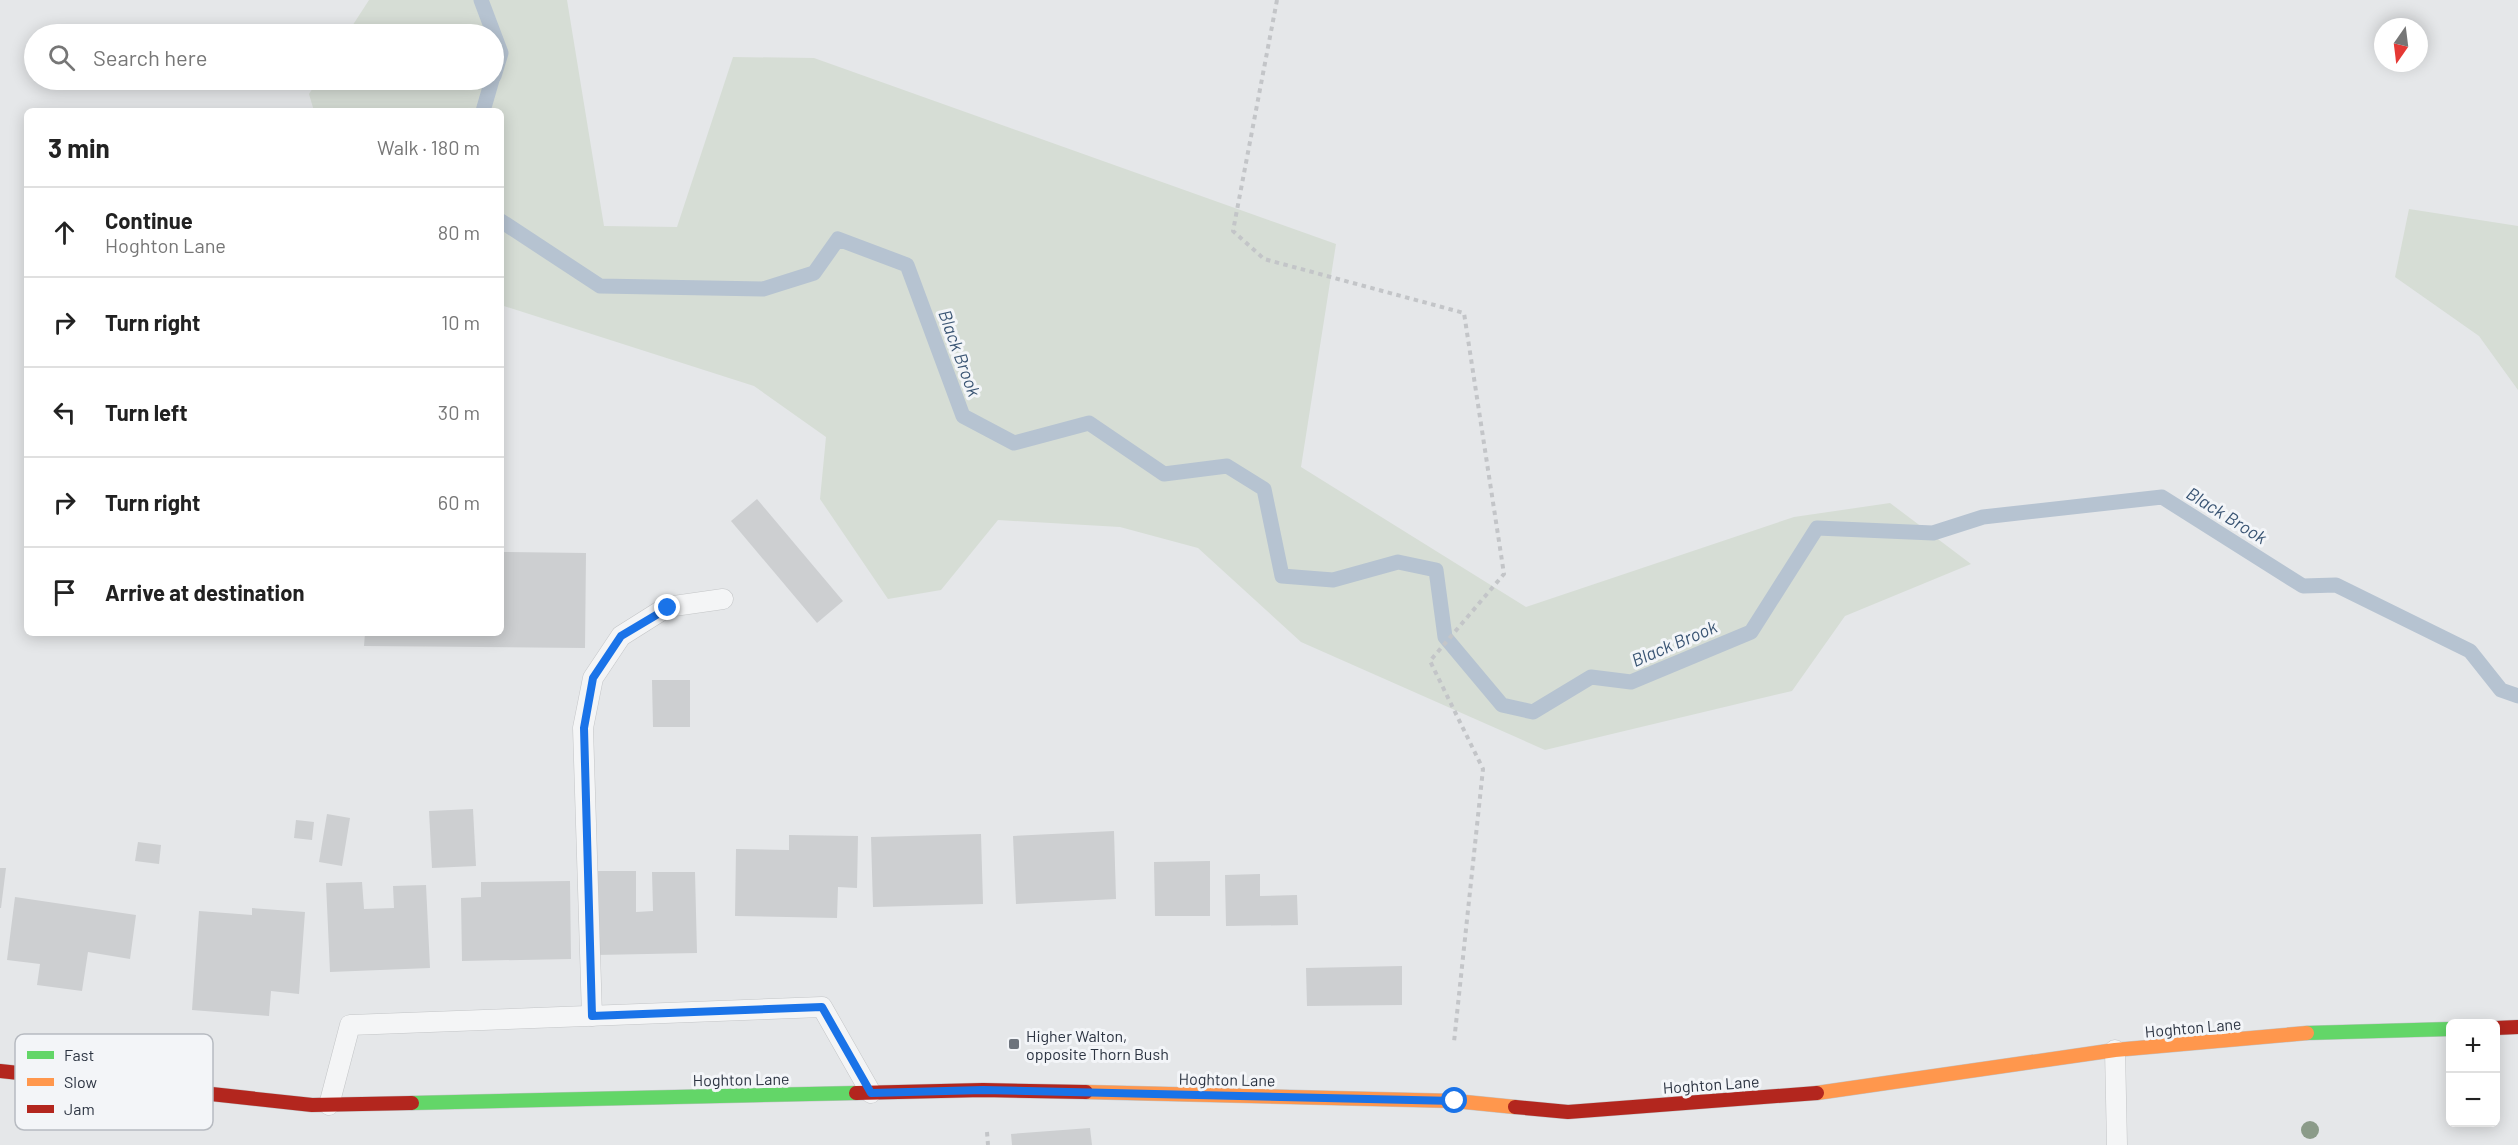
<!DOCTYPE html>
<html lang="en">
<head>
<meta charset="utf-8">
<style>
  body { margin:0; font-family:Barlow,sans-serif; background:#f2f2f2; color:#222 }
  .controls { position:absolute; right:18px; bottom:18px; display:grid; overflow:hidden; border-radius:9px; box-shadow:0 3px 15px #0003 }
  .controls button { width:54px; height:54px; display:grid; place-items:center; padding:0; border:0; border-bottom:2px solid #e0e0e0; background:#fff; color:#222; font:30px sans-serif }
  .compass { position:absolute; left:2374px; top:18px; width:54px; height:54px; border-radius:50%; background:#fff; box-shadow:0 3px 15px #0003; rotate:194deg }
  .stop { position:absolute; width:18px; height:18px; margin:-14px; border:4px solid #1a73e8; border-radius:50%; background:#fff }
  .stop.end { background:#1a73e8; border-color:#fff; box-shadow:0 2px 6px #0008 }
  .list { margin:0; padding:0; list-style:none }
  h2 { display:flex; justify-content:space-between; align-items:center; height:78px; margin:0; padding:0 24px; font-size:26px }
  h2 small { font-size:20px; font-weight:400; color:#767676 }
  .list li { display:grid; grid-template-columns:39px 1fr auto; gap:18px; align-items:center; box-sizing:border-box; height:90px; padding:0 24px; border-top:2px solid #e0e0e0 }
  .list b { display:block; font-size:22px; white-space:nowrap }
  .list p { margin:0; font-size:20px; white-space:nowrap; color:#767676 }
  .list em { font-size:20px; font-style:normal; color:#767676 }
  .icon { flex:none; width:33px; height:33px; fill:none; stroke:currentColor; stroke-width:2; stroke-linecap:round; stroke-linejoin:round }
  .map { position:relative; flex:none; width:2518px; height:1145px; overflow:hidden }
  .search { position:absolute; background:#fff; box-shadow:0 3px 15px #0003; left:24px; top:24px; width:480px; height:66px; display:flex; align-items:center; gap:15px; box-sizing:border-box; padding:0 21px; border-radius:33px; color:#767676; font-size:22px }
  .panel { position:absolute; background:#fff; box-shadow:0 3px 15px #0003; left:24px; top:108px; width:480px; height:528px; border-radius:9px }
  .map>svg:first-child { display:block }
</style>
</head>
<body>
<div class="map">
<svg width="2518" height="1145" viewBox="0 0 2518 1145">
  <rect width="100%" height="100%" fill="#e5e7e9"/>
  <g fill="#d6ddd5">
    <polygon points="369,0 567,0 604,226 677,227 733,57 814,58 1336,244 1301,467 1526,607 1794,517 1890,503 1971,564 1845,616 1792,691 1545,750 1301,642 1198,548 1120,527 998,520 941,590 888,599 820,499 826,437 754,386 501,305 501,111 314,111 309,94 318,80 494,80 494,34 347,34"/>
    <polygon points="2409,209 2518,226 2518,390 2479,336 2395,277"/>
  </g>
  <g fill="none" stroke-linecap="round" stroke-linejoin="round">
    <g stroke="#b6c3d1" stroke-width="15">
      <polyline points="481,0 501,53 494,76"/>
      <polyline points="483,111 492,80"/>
      <polyline points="501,221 600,286 763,289 814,273 838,239 907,265 963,416 1014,443 1089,423 1164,474 1227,466 1264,489 1282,576 1333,580 1398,562 1436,570 1445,637 1502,705 1533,712 1591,677 1631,682 1751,632 1817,528 1933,533 1983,517 2162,497 2303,586 2336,585 2470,651 2501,690 2518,696"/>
    </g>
  </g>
  <g fill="#cdcfd1">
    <polygon points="757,499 843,601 817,623 731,521"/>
    <polygon points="501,552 586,553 585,648 364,646 365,633 501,633"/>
    <polygon points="652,680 690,680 690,727 653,727"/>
    <polygon points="473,809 476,866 432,868 429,811"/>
    <polygon points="327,814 350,818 342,866 319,862"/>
    <polygon points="296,820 314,822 312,840 294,838"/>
    <polygon points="1114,831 1116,899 1016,904 1013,836"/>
    <polygon points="981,834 983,904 873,907 871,837"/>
    <polygon points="789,835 858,836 857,888 838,887 837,918 735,916 736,849 789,850"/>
    <polygon points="138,842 161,845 159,864 135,861"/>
    <polygon points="1210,861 1210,916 1155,916 1154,862"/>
    <polygon points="0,868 6,868 1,908 0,908"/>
    <polygon points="595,871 636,871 636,912 653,911 652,872 695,872 697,953 596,955"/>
    <polygon points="1260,874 1260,896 1297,895 1298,925 1226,926 1225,875"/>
    <polygon points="570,881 571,959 462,961 461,898 481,897 481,882"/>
    <polygon points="362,882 364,909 394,908 393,886 426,885 430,968 330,972 326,883"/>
    <polygon points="15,897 136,915 130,959 88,952 82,991 37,985 40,964 7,960"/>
    <polygon points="252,908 305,912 299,994 271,991 269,1016 192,1010 199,911 252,915"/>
    <polygon points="1402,966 1402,1005 1307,1006 1306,968"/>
    <polygon points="1090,1128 1092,1145 1012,1145 1011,1134"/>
  </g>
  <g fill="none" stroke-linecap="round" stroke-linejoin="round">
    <defs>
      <g id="lane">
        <polyline points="592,1016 583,728 593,678 621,636 667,607 723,599"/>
        <polyline points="2115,1050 2117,1145"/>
        <polyline points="329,1105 350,1025 822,1007 871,1093"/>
      </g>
      <g id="fast">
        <polyline points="2307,1033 2450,1029"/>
        <polyline points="412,1103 856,1093"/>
      </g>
      <g id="slow">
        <polyline points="1086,1092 1455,1101 1515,1107"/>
        <polyline points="1817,1093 2115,1050 2307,1033"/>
      </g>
      <g id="jam">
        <polyline points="2496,1028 2518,1027"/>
        <polyline points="0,1071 312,1105 412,1103"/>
        <polyline points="856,1093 983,1090 1086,1092"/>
        <polyline points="1515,1107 1568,1112 1817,1093"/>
      </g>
    </defs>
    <use href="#lane" stroke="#c3c5c7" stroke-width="21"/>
    <use href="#fast" stroke="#c2c4c6" stroke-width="15"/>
    <use href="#slow" stroke="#c2c4c6" stroke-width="15"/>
    <use href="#jam" stroke="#c2c4c6" stroke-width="15"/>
    <g stroke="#c3c5c8" stroke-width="4" stroke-dasharray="4.5 4.5" stroke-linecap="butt">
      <polyline points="1277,0 1233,231 1264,259 1464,313 1504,574 1430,661 1483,769 1454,1042"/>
      <polyline points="987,1132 988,1145"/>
    </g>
    <use href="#lane" stroke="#f4f5f6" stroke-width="20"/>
    <use href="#fast" stroke="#63d668" stroke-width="14"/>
    <use href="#slow" stroke="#ff974d" stroke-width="14"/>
    <use href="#jam" stroke="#b3261e" stroke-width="14"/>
  </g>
  <circle fill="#8b9b89" cx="2310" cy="1130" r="9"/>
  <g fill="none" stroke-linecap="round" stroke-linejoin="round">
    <polyline stroke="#1a73e8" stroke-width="8" points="668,608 621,636 593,678 584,728 592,1016 822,1007 871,1093 983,1090 1455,1101"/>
  </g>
  <rect fill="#6d737c" stroke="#f3f5f8" stroke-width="2" x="1008" y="1038" width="12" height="12" rx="3"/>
  <g text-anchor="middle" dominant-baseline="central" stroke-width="6" stroke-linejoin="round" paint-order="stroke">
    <g font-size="16" fill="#2c3442" stroke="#f3f5f8">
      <text transform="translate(2193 1027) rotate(-5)">Hoghton Lane</text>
      <text transform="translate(741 1079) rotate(-1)">Hoghton Lane</text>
      <text transform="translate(1227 1079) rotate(1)">Hoghton Lane</text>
      <text transform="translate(1711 1084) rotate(-4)">Hoghton Lane</text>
    </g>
    <g font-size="16" fill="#2c3442" stroke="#f3f5f8" text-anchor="start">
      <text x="1026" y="1035">Higher Walton,<tspan x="1026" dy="18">opposite Thorn Bush</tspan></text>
    </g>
    <g font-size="18" font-style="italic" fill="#395473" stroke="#f3f5f8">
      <text transform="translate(960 353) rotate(70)">Black Brook</text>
      <text transform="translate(2227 515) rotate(32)">Black Brook</text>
      <text transform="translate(1674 643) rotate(-23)">Black Brook</text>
    </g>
  </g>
  <rect x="15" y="1034" width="198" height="96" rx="9" fill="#f3f5f8" stroke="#b7bbc1" stroke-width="1.5"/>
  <rect x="27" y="1051" width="27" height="8" fill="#63d668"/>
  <rect x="27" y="1078" width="27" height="8" fill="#ff974d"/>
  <rect x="27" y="1105" width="27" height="8" fill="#b3261e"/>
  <g font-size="16" fill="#2c3442">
    <text x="64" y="1061">Fast</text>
    <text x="64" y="1088">Slow</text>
    <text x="64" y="1115">Jam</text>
  </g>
</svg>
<div class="controls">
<button>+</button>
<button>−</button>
</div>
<svg class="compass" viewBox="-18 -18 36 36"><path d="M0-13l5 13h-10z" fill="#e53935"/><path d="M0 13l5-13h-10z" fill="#767676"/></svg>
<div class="stop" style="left:1455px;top:1101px"></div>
<div class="stop end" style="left:668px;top:608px"></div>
<div class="search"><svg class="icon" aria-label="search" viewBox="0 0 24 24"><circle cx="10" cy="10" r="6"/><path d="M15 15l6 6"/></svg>Search here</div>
<section class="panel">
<h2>3 min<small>Walk · 180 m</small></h2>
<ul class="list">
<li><svg class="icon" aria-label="ahead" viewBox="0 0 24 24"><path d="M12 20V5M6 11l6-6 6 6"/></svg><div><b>Continue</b><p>Hoghton Lane</p></div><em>80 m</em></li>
<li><svg class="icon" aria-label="right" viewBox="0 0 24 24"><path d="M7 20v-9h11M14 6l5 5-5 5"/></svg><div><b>Turn right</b></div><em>10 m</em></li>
<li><svg class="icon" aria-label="left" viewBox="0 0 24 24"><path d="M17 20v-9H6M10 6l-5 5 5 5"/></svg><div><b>Turn left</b></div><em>30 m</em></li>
<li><svg class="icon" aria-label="right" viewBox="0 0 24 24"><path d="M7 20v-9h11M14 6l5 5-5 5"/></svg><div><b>Turn right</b></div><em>60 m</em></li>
<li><svg class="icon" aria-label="arrive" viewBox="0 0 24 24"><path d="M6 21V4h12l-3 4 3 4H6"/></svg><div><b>Arrive at destination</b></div></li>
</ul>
</section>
</div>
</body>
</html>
